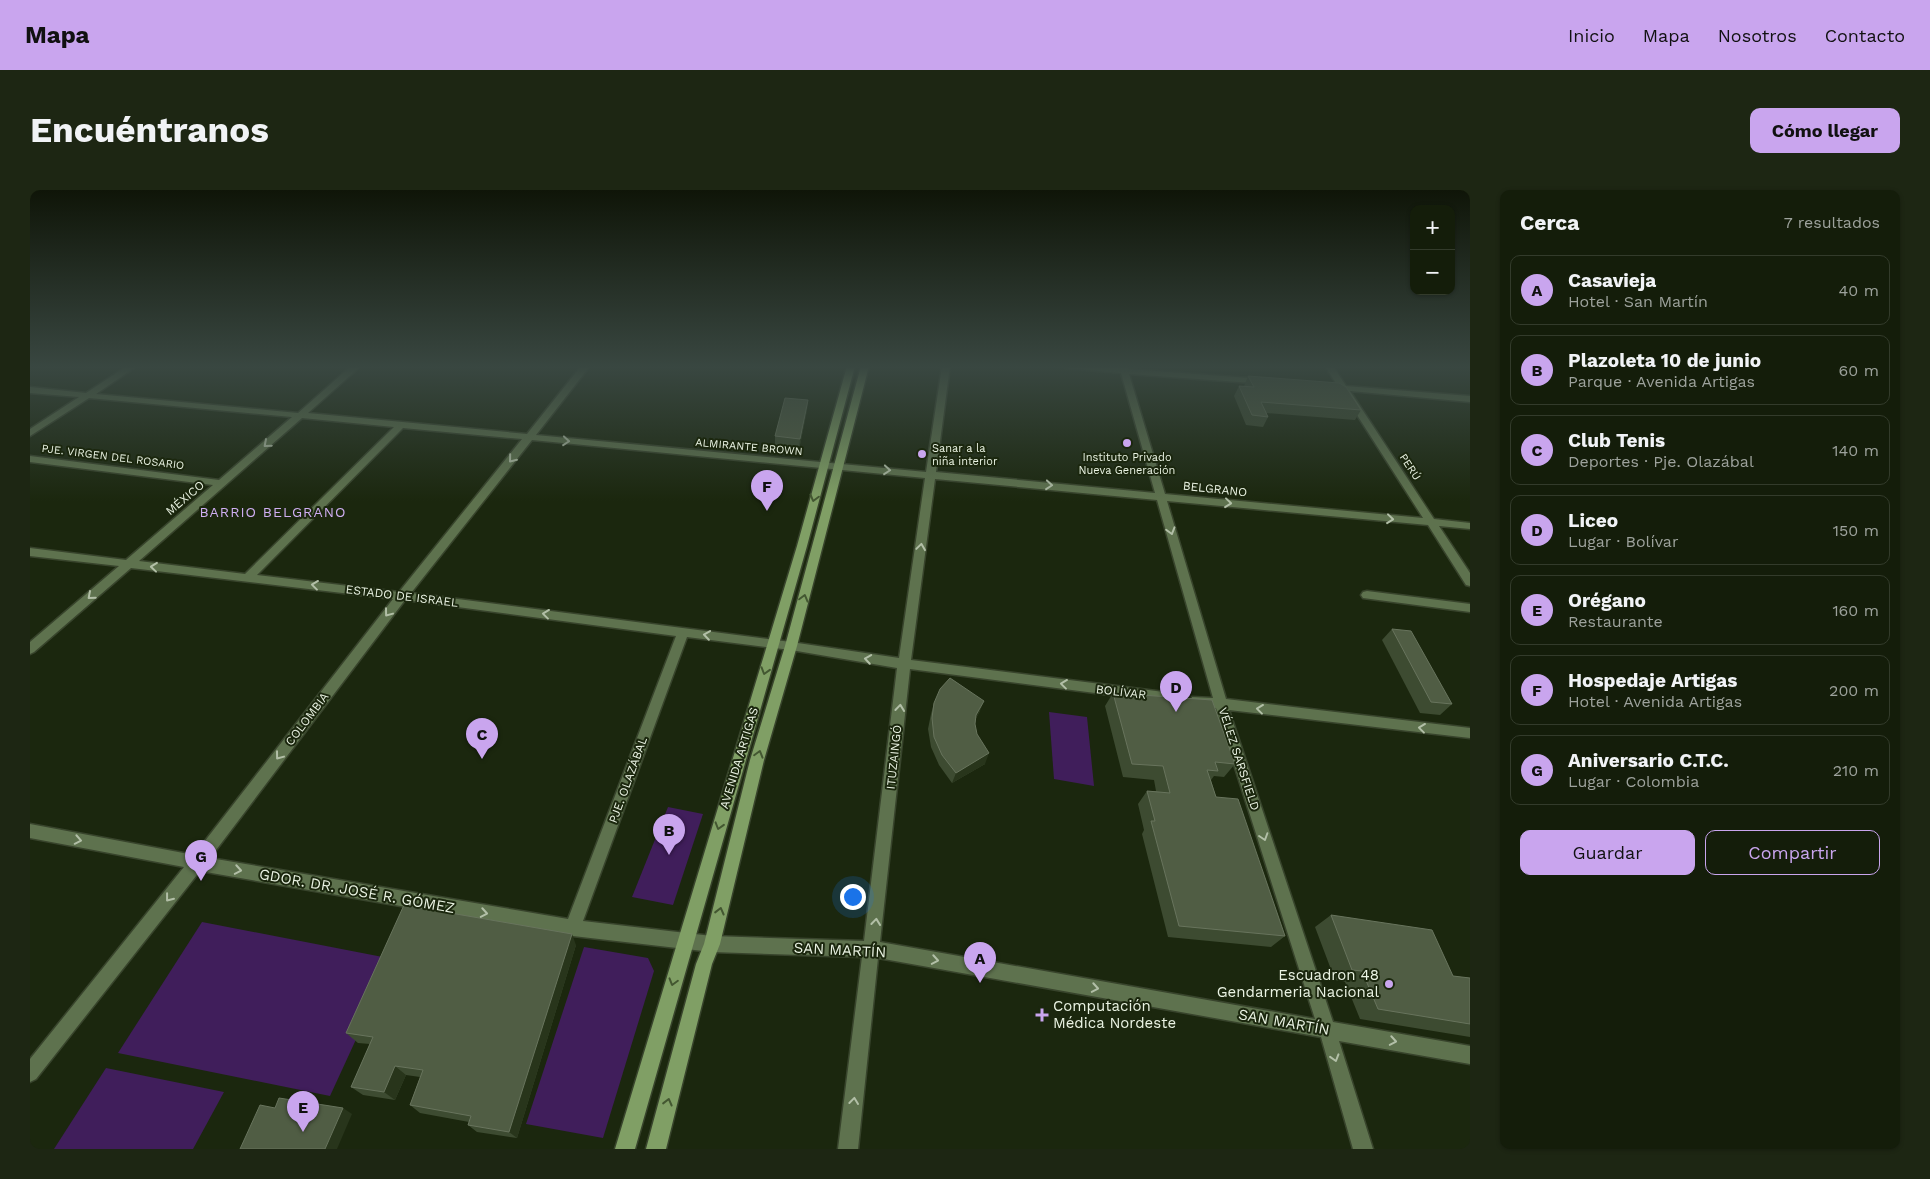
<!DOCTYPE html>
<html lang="es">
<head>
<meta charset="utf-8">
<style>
  body { margin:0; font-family:"Work Sans",sans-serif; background:#1d2613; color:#f1f3f6 }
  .controls { position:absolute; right:15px; top:15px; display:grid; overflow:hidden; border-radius:10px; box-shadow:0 1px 4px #0004 }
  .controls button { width:45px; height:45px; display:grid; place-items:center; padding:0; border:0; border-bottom:1px solid #333b2b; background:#141d0a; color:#f1f3f6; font:25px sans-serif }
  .you { position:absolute; left:822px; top:706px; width:18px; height:18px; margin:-12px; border:4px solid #fff; border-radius:50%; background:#1a73e8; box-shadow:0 0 0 8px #1a73e833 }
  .badge { display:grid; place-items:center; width:32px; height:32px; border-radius:50%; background:#c9a5ee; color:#111; font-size:16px; font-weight:700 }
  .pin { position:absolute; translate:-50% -41px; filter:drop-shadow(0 1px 2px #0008) }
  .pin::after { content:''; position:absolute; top:26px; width:18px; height:15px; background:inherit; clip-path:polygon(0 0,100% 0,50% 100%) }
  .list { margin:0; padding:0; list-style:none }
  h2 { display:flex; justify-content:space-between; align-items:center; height:65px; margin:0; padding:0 20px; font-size:21px }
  h2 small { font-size:16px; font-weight:400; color:#9da29c }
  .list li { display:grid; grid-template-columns:32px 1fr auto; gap:15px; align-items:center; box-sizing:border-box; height:70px; margin:0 10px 10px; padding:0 10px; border:1px solid #333b2b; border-radius:10px }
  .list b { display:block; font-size:19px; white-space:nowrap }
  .list p { margin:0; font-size:16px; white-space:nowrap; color:#9da29c }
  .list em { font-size:16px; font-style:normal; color:#9da29c }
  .actions { display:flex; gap:10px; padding:15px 20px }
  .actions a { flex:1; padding:11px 0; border:1px solid #c9a5ee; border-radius:10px; text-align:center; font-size:18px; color:#c9a5ee }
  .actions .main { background:#c9a5ee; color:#111 }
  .map { position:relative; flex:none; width:1440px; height:959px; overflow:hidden; border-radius:10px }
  header { display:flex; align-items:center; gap:30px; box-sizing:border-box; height:70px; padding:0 25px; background:#c9a5ee; color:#111 }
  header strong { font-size:24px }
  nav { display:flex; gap:28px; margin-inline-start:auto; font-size:18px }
  .intro { display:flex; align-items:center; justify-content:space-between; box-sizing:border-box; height:120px; padding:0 30px }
  h1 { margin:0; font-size:35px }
  .button { padding:12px 22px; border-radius:10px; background:#c9a5ee; color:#111; font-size:18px; font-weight:700 }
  main { display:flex; gap:30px; padding:0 30px }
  aside { flex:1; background:#141d0a; border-radius:10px; box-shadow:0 1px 4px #0004 }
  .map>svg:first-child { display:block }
</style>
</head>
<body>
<header>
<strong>Mapa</strong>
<nav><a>Inicio</a><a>Mapa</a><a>Nosotros</a><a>Contacto</a></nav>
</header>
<div class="intro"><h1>Encuéntranos</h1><a class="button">Cómo llegar</a></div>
<main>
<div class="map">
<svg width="1440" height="959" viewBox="0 0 1440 959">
  <rect width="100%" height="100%" fill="#1b270e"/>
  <g fill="#401e5b">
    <polygon points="1019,522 1057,527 1064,596 1024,589"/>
    <polygon points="638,617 673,624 643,715 602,707"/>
    <polygon points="172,732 363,769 300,906 88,863"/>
    <polygon points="554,757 618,768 624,781 573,948 496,934"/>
    <polygon points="76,878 194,902 163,959 24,959"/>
  </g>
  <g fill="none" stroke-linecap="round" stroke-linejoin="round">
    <defs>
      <g id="minor">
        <path d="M97,176h10l-41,28 202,19 53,-47h10l-53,47 219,21 54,-68h9l-54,69 390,37 16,-106h8l-14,106 219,21 -34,-120 -56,-5 -4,-2h66l1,3 135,10 4,3 -1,2 -137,-10 36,120 258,24 -82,-128 -15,-3 4,-3 7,1 -12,-19h8l13,20 124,10v6l-120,-11 84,128 36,4v6l-31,-3 31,47v13l-4,-1 -38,-60 -261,-24 59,198 244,29v10l-241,-28 104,312 137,24v18l-131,-23 34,108h-20l-32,-112 -443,-79 -20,191h-20l24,-192 -150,-5 -139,-16 -373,-65 -164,208 -6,3v-23l154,-192 -154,-29v-14l164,31 199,-256 -262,-31 -97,84 -4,2v-12l89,-76 -89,-10v-8l96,12 87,-75 -183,-23v-6l189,24 73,-63 -203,-19 -59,38v-7l49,-32 -49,-4v-6l56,6zM272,228l92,9 -149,147 -106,-13zM373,238l119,11 -123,153 -142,-17zM502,250l393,38 -26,180 -108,-16 -380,-49zM905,289l222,21 56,198 -21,-1 -1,4 1,4 24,3 99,311 -435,-77 30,-273 262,34 5,-1 1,-4 -1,-4 -5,-1 -261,-33zM375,410l271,36 -108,283 -358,-61zM657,447l104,13 106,18 -33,273 -152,-5 -129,-15z"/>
        <polygon points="1337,401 1440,414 1440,422 1333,408 1331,405 1333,402"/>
      </g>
      <g id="secondary">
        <polygon points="817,176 825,176 777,356 605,959 585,959 767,356"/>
        <polygon points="831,176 839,176 767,456 734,570 690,754 682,774 636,959 616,959 666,774 674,754 720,570 755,456"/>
      </g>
    </defs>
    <use href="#minor" stroke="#38442c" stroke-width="3"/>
    <use href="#secondary" stroke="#38442c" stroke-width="3"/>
    <use href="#minor" fill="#5e724e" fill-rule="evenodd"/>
    <use href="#secondary" fill="#809f65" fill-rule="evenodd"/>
  </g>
  <g fill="#3d4b31">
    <polygon points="1218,186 1331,220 1325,230 1236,223 1238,227 1233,237 1216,235 1204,206 1209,196 1214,196"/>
    <polygon points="778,210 777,220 769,260 745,257 745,246"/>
    <polygon points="1362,439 1422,514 1410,525 1390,523 1352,450"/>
    <polygon points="1083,503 1205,574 1194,587 1184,586 1181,590 1186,607 1255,746 1241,757 1138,747 1112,644 1114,640 1108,614 1117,601 1126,601 1124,590 1093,587 1075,516"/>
    <polygon points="904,513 950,521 945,530 945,534 947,544 955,574 922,593 909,575 901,557 898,539 901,524"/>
    <polygon points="1301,725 1423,786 1440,788 1440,847 1330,829 1315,792 1305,790 1285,737"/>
    <polygon points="546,755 487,948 447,942 438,935 439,932 390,923 380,915 390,887 376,885 365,910 333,905 321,897 340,854 328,853 316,843"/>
  </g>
  <g fill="#28351b">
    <polygon points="778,210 777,220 769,260 770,249"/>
    <polygon points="954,511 950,521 942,536 946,525"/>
    <polygon points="959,563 955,574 922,593 926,583"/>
    <polygon points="542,744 546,755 487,948 479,942"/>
    <polygon points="365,876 376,885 365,910 354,902"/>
    <polygon points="313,918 322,924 307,959 295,959"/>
  </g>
  <g fill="#505d44" stroke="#68745d">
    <polygon points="1218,186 1309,193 1316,197 1331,220 1231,212 1238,227 1222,225 1209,196 1224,197"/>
    <polygon points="755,208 778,210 770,249 745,246"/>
    <polygon points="1362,439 1381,441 1422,514 1401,512"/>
    <polygon points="920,488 954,511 946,525 945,534 947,544 959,563 926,583 912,565 904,547 902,528 904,513 910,499"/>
    <polygon points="1083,503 1182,510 1205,574 1185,572 1188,581 1177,580 1186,607 1208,609 1255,746 1149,736 1121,631 1125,631 1117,601 1140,603 1133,576 1102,574"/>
    <polygon points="374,715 542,744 479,942 438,935 441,926 380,915 393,880 365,876 354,902 321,897 343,847 316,843"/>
    <polygon points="1301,725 1402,740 1423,786 1440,788 1440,834 1348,819 1332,781 1322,780"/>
    <polygon points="249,908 313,918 295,959 210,959 230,915 245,918"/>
  </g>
  <defs><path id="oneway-chevron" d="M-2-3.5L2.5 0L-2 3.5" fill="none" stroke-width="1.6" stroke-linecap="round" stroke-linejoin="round" transform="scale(1.25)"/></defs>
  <g stroke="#b2bfa7">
    <use href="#oneway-chevron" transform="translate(536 251) rotate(5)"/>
    <use href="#oneway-chevron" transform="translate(237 254) rotate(139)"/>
    <use href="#oneway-chevron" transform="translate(482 269) rotate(129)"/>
    <use href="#oneway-chevron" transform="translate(857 280) rotate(5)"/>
    <use href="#oneway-chevron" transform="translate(1019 295) rotate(5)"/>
    <use href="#oneway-chevron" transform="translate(1198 313) rotate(6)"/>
    <use href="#oneway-chevron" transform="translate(1360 329) rotate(6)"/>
    <use href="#oneway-chevron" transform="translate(1141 341) rotate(74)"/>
    <use href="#oneway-chevron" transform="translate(891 357) rotate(-82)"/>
    <use href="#oneway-chevron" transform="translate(124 377) rotate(-174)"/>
    <use href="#oneway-chevron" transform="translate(285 395) rotate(-173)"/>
    <use href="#oneway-chevron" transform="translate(61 406) rotate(139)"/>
    <use href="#oneway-chevron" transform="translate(358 423) rotate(127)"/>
    <use href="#oneway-chevron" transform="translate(516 424) rotate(-173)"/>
    <use href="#oneway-chevron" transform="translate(677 445) rotate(-172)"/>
    <use href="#oneway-chevron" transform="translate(838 469) rotate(-171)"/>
    <use href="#oneway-chevron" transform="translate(1034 494) rotate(-173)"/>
    <use href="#oneway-chevron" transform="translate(870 518) rotate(-84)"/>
    <use href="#oneway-chevron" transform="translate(1230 519) rotate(-173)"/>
    <use href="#oneway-chevron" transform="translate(1392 538) rotate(-173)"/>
    <use href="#oneway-chevron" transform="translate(249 566) rotate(127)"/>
    <use href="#oneway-chevron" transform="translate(1234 647) rotate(72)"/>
    <use href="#oneway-chevron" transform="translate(48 650) rotate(11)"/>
    <use href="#oneway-chevron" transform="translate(208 680) rotate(10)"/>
    <use href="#oneway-chevron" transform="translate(139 708) rotate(128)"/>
    <use href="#oneway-chevron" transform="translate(454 723) rotate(10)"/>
    <use href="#oneway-chevron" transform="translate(846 732) rotate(-84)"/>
    <use href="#oneway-chevron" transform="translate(905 770) rotate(10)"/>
    <use href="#oneway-chevron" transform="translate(1065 798) rotate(10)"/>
    <use href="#oneway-chevron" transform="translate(1363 851) rotate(10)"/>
    <use href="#oneway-chevron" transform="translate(1305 868) rotate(73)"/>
    <use href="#oneway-chevron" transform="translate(824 911) rotate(-83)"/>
  </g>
  <g stroke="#435731">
    <use href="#oneway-chevron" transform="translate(784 308) rotate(105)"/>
    <use href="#oneway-chevron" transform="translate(774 408) rotate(-75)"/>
    <use href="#oneway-chevron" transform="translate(735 481) rotate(107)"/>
    <use href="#oneway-chevron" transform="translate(729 564) rotate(-74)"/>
    <use href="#oneway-chevron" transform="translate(689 636) rotate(107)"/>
    <use href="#oneway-chevron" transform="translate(690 721) rotate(-76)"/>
    <use href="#oneway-chevron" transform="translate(643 792) rotate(106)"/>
    <use href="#oneway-chevron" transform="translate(638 912) rotate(-76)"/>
  </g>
  <linearGradient id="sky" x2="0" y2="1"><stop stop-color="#0f1508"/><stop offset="0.57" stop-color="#394741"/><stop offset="1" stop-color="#394741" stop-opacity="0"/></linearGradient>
  <rect width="1440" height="311" fill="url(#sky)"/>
  <g fill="#c9a5ee" stroke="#1b270e" stroke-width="2">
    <circle cx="1097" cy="253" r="5"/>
    <circle cx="892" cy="264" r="5"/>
    <circle cx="1359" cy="794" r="5"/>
    <path d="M1009.5 817.5h5v5h5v5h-5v5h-5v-5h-5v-5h5z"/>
  </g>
  <g text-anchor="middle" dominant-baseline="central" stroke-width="4" stroke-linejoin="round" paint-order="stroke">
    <g font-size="11" fill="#eaf3e3" stroke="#1b270e">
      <text transform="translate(719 257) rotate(5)">ALMIRANTE BROWN</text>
      <text transform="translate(83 267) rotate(7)">PJE. VIRGEN DEL ROSARIO</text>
      <text transform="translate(1380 277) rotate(57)">PERÚ</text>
    </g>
    <g font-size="11" fill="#eaf3e3" stroke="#1b270e" text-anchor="start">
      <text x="902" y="258">Sanar a la<tspan x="902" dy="13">niña interior</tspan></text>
      <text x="1097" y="267" text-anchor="middle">Instituto Privado<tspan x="1097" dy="13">Nueva Generación</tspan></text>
    </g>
    <g font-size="12" fill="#eaf3e3" stroke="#1b270e">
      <text transform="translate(1185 299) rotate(6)">BELGRANO</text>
      <text transform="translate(155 308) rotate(-40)">MÉXICO</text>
      <text transform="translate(372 406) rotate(7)">ESTADO DE ISRAEL</text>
      <text transform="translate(1091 502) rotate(7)">BOLÍVAR</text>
      <text transform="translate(277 529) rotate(-53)">COLOMBIA</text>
      <text transform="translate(864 567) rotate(-84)">ITUZAINGÓ</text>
      <text transform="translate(709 568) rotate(-73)">AVENIDA ARTIGAS</text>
      <text transform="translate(1209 569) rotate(72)">VÉLEZ SARSFIELD</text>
      <text transform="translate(598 590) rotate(-70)">PJE. OLAZÁBAL</text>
    </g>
    <g font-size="14" letter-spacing="1" fill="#d0aff3" stroke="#1b270e">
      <text x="243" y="322">BARRIO BELGRANO</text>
    </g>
    <g font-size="15" fill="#eaf3e3" stroke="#1b270e">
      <text transform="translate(327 701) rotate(10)">GDOR. DR. JOSÉ R. GÓMEZ</text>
      <text transform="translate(810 760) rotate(3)">SAN MARTÍN</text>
      <text transform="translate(1254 832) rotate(10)">SAN MARTÍN</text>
    </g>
    <g font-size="15" fill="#eaf3e3" stroke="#1b270e" text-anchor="end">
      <text x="1349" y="785">Escuadron 48<tspan x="1349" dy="17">Gendarmeria Nacional</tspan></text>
      <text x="1023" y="816" text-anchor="start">Computación<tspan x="1023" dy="17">Médica Nordeste</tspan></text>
    </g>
  </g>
</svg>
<div class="controls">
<button>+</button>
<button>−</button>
</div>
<div class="you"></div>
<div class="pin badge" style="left:950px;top:793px">A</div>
<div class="pin badge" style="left:639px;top:665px">B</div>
<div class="pin badge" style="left:452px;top:569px">C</div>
<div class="pin badge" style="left:1146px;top:522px">D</div>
<div class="pin badge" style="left:273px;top:942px">E</div>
<div class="pin badge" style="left:737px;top:321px">F</div>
<div class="pin badge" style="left:171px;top:691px">G</div>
</div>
<aside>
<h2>Cerca<small>7 resultados</small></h2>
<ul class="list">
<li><span class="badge">A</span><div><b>Casavieja</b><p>Hotel · San Martín</p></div><em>40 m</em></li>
<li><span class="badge">B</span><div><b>Plazoleta 10 de junio</b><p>Parque · Avenida Artigas</p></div><em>60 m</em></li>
<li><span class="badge">C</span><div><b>Club Tenis</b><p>Deportes · Pje. Olazábal</p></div><em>140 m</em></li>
<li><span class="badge">D</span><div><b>Liceo</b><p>Lugar · Bolívar</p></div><em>150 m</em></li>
<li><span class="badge">E</span><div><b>Orégano</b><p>Restaurante</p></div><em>160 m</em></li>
<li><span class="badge">F</span><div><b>Hospedaje Artigas</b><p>Hotel · Avenida Artigas</p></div><em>200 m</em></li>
<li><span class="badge">G</span><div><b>Aniversario C.T.C.</b><p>Lugar · Colombia</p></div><em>210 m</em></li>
</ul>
<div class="actions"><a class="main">Guardar</a><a>Compartir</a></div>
</aside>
</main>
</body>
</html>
